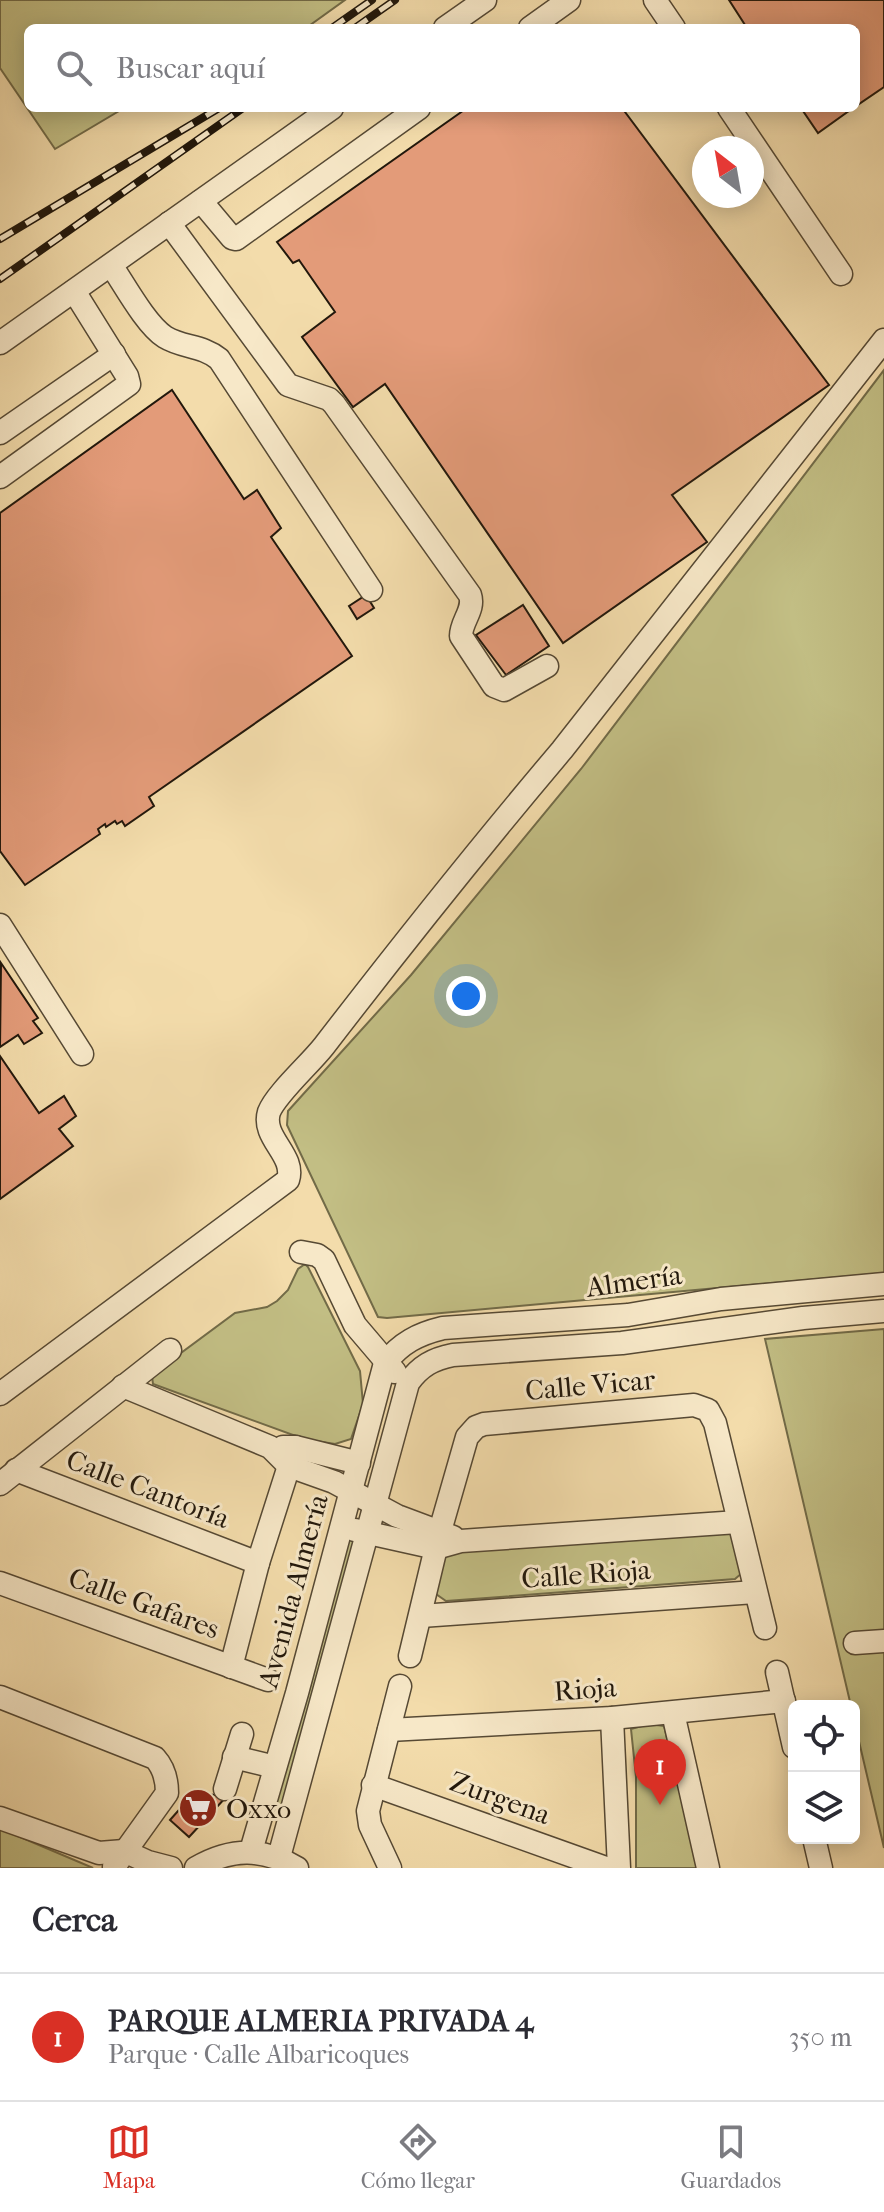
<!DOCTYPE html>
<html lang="es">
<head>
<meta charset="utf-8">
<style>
  body { margin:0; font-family:"IM FELL French Canon",serif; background:#f2f2f3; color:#2b2b33 }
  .controls { position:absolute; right:24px; bottom:24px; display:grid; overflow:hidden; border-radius:12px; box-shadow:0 4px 20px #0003 }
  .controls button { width:72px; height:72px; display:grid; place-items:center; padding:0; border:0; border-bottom:2px solid #e1e1e2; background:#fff; color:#2b2b33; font:40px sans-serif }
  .compass { position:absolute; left:692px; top:136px; width:72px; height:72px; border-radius:50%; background:#fff; box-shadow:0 4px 20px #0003; rotate:329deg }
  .you { position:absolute; left:466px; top:996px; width:28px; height:28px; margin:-20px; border:6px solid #fff; border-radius:50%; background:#1a73e8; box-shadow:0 0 0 12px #1a73e833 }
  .badge { display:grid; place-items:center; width:52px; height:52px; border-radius:50%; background:#d93025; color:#fff; font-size:26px; font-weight:700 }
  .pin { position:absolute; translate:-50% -66px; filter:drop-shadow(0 2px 4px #0008) }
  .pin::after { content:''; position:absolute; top:42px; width:28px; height:24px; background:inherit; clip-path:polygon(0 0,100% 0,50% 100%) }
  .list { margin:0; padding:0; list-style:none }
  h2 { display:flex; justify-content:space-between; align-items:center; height:104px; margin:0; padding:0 32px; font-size:34px }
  h2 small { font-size:26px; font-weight:400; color:#7c7c81 }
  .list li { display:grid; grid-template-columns:52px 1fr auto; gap:24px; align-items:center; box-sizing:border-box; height:128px; padding:0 32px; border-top:2px solid #e1e1e2 }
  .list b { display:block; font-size:30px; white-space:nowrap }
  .list p { margin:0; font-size:26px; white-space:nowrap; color:#7c7c81 }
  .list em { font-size:26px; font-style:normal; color:#7c7c81 }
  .icon { flex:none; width:44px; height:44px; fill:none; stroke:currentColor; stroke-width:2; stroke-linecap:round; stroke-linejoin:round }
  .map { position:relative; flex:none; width:884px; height:1868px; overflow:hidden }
  .search { position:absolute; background:#fff; box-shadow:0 4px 20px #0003; left:24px; right:24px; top:24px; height:88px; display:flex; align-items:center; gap:20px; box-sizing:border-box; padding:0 28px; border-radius:12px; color:#7c7c81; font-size:30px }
  .sheet { height:232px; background:#fff }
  nav { display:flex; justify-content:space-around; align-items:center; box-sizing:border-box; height:112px; border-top:2px solid #e1e1e2; background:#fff; font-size:22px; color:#7c7c81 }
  nav a { display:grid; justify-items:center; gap:4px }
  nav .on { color:#d93025 }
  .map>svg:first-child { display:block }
</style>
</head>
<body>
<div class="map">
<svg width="884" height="1868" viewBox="0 0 884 1868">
  <rect width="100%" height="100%" fill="#f3dcab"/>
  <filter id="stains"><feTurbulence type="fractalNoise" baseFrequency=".0025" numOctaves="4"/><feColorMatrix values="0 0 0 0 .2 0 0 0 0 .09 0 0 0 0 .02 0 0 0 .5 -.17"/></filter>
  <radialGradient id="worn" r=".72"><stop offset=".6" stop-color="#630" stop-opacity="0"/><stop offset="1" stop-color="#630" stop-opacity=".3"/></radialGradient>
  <g fill="#c2be84" stroke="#726b48" stroke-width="2">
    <polygon points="0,0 345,0 306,28 28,28 28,108 124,108 55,149 0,68"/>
    <polygon points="884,370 884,1273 387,1318 378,1317 287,1125 288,1111 411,975 581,769"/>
    <polygon points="305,1264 308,1267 360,1371 363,1404 351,1439 335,1444 304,1439 153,1384 152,1376 154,1373 235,1313 267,1307 277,1301 288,1290 298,1269"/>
    <polygon points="884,1329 884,1848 854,1720 854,1706 851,1706 765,1339"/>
    <polygon points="730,1532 742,1573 735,1579 446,1601 436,1594 444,1557 452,1550"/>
    <polygon points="348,1535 358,1538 282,1816 273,1814"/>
    <polygon points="649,1724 664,1726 699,1868 636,1868 636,1777 631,1729"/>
    <polygon points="0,1828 6,1831 93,1868 0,1868"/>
  </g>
  <g fill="#e39b79" stroke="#22180c" stroke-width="2">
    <polygon points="729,0 884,0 884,87 856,106 856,28 747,28"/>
    <polygon points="467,108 622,108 829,385 672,495 707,542 563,643 385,384 353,407 302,337 335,312 299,260 293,263 277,242"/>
    <polygon points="801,108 853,108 818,133"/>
    <polygon points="172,390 244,499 257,490 281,528 271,537 352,656 149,797 154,806 125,826 122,821 117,824 115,821 106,827 105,824 98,829 100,834 25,885 0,851 0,513"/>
    <polygon points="366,595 374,608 357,619 349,606"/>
    <polygon points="523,605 549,646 506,675 476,635"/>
    <polygon points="1,963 38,1018 33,1021 42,1033 24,1044 18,1035 0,1047"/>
    <polygon points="0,1056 39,1113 64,1096 76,1116 59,1129 73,1146 0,1199"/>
    <polygon points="194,1793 227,1796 189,1837 170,1820"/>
  </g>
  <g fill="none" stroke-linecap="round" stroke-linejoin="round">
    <defs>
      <g id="minor">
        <polyline points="655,0 674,28"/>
        <polyline points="445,28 485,0"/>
        <polyline points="530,28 569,0"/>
        <polyline points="729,108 841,274"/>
        <polyline points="201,201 232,238 236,239 419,108"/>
        <path d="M169,223l119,162 41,14 5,5 136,191c5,15 -9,26 -9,41l33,50 10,4 43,-24"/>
        <path d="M111,265c13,19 35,60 54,72 18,11 37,8 54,22l152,231"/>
        <polyline points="0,343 332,108"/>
        <polyline points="0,433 114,354"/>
        <polyline points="0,477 129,384 127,376 74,291"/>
        <polyline points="0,925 82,1054"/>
        <polyline points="301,1252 317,1255 324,1260 355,1325 395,1372"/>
        <polyline points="123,1386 270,1447 289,1466 334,1482 397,1516 453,1537"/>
        <path d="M0,1394l288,-214c8,-25 -27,-42 -19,-68 7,-18 41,-48 55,-66 77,-100 156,-199 238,-296l322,-410"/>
        <polyline points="283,1447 295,1447 359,1463"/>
        <polyline points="16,1470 258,1563"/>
        <polyline points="0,1484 170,1350"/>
        <polyline points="355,1530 436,1548 461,1541 738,1522"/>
        <polyline points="0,1583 268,1680"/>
        <polyline points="421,1616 755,1592"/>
        <polyline points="855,1643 884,1641"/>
        <polyline points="410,1656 440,1531 467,1437 476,1427 484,1424 694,1405 708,1410 715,1423 765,1628"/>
        <polyline points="231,1667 258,1563 295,1447"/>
        <polyline points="777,1672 794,1747"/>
        <path d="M0,1697l155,61c9,10 12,21 12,35l-53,74"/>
        <polyline points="673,1713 708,1868"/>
        <polyline points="612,1718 619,1868"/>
        <polyline points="389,1730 612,1718 784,1701"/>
        <polyline points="234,1757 275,1767"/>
        <polyline points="373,1785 606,1868"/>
        <polyline points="225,1789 242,1734"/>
        <polyline points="0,1818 99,1853 124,1851 148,1862 171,1868"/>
        <polyline points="814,1838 821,1868"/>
        <path d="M251,1851l46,-158 88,-330c16,-20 33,-29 58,-35l185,-13 93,-16 163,-15"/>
        <path d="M279,1857l129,-474c12,-17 25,-24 45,-28l169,-12 181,-25 81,-7"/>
        <path d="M196,1868c34,-20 67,-21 101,0"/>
        <polyline points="390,1868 370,1825 368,1811 400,1686"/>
      </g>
    </defs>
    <use href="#minor" stroke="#564934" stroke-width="25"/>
    <use href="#minor" stroke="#f7e8c8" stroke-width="22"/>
    <defs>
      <g id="rail">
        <polyline points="332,28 372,0"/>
        <polyline points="355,28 395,0"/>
        <polyline points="0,239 219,108"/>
        <polyline points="0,279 243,108"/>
      </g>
    </defs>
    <use href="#rail" stroke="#22180c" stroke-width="8"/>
    <use href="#rail" stroke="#f7e8c8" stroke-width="5" stroke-dasharray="15" stroke-linecap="butt"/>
  </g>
  <defs>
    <symbol id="supermarket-disc" viewBox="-11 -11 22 22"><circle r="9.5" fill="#8f2418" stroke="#f7e8c8"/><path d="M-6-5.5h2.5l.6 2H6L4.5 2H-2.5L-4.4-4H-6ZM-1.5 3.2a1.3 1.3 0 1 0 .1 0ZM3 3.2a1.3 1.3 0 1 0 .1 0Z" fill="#fff"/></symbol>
  </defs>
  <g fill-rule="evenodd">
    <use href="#supermarket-disc" x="176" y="1786" width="44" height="44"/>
  </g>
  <g text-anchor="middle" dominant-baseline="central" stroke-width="6" stroke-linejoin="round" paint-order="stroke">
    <g font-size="28" fill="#22180c" stroke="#f7e8c8">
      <text transform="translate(634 1281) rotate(-8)">Almería</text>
      <text transform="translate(590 1385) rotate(-5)">Calle Vicar</text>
      <text transform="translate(148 1489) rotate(21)">Calle Cantoría</text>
      <text transform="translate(586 1574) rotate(-4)">Calle Rioja</text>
      <text transform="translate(293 1591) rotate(-75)">Avenida Almería</text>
      <text transform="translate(144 1603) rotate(20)">Calle Gafares</text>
      <text transform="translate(585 1689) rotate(-4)">Rioja</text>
      <text transform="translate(500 1798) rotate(20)">Zurgena</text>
    </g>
    <g font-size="28" fill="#22180c" stroke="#f7e8c8" text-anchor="start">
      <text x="226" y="1808">Oxxo</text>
    </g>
  </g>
  <rect width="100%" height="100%" filter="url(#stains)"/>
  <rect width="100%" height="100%" fill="url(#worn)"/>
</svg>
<div class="controls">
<button><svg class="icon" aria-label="locate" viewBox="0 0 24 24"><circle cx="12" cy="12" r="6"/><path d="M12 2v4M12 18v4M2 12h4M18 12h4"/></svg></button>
<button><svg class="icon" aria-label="layers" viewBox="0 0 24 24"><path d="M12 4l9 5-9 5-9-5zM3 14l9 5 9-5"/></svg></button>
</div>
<svg class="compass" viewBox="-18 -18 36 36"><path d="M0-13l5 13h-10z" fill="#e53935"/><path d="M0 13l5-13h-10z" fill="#7c7c81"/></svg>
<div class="you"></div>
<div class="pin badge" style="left:660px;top:1805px">1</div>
<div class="search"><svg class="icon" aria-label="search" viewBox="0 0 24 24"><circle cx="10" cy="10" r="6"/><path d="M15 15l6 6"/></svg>Buscar aquí</div>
</div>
<section class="sheet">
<h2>Cerca<small></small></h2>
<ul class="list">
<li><span class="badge">1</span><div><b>PARQUE ALMERIA PRIVADA 4</b><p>Parque · Calle Albaricoques</p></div><em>350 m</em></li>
</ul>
</section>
<nav>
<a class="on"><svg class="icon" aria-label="map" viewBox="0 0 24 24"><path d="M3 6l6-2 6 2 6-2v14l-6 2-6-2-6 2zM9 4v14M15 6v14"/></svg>Mapa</a>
<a><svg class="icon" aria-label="directions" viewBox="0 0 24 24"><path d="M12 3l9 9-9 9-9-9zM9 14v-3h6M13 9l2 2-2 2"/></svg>Cómo llegar</a>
<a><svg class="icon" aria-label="saved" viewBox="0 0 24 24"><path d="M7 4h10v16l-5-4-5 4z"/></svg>Guardados</a>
</nav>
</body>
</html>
